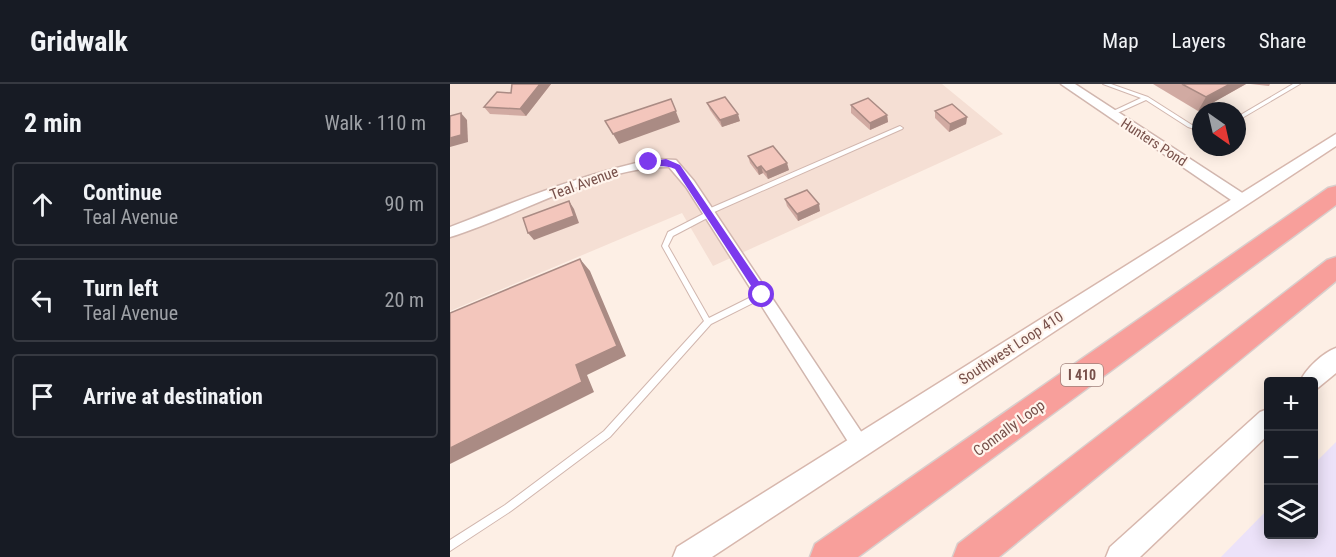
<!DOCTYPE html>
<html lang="en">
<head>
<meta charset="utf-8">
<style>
  body { margin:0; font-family:"Roboto Condensed",sans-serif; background:#242831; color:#f1f3f6 }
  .controls { position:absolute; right:18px; bottom:18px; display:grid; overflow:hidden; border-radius:6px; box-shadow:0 3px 15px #0003 }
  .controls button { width:54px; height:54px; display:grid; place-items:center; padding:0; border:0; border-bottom:2px solid #363941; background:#171b24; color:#f1f3f6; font:30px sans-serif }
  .compass { position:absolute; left:742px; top:18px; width:54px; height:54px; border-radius:50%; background:#171b24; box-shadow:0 3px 15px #0003; rotate:146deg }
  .stop { position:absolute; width:18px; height:18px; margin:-14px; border:4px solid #7c3aed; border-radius:50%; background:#fff }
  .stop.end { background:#7c3aed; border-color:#fff; box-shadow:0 2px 6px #0008 }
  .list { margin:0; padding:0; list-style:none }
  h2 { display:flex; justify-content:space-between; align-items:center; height:78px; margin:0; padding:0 24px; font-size:26px }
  h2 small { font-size:20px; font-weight:400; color:#9ea1a6 }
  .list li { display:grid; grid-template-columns:39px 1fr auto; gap:18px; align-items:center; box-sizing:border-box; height:84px; margin:0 12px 12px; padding:0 12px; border:2px solid #363941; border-radius:6px }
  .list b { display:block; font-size:22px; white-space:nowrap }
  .list p { margin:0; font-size:20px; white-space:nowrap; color:#9ea1a6 }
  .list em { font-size:20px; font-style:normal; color:#9ea1a6 }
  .icon { flex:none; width:33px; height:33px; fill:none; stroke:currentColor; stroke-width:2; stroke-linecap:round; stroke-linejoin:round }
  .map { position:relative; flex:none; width:886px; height:473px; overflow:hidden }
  header { display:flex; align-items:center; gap:36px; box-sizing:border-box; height:84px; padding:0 30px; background:#171b24; border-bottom:2px solid #363941 }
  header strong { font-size:28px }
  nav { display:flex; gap:33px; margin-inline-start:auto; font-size:21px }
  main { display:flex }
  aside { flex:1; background:#171b24 }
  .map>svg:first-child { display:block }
</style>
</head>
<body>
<header>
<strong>Gridwalk</strong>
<nav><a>Map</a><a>Layers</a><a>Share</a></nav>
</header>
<main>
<aside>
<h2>2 min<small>Walk · 110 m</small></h2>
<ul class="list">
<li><svg class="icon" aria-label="ahead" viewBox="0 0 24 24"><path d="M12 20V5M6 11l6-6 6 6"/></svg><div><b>Continue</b><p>Teal Avenue</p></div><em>90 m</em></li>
<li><svg class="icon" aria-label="left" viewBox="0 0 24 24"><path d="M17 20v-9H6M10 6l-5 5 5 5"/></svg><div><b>Turn left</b><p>Teal Avenue</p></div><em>20 m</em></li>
<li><svg class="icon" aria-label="arrive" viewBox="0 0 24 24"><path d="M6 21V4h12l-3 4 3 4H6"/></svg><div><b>Arrive at destination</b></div></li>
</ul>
</aside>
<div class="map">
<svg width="886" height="473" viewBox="0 0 886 473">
  <rect width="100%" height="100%" fill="#fdefe5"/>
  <polygon fill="#f5dfd4" points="0,0 492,0 553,50 263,182 232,129 0,227"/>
  <polygon fill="#ece2f9" points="886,358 886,473 771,473 818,425 818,450 864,450 864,380"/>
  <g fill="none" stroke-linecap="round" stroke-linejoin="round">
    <defs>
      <g id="service">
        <polygon points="653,0 661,0 698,13 742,41 751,43 751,47 738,43 696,16 663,31 659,31 659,29 691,14"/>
        <polygon points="843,0 850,0 787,37 787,33"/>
        <polygon points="450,42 453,44 452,45 262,129 261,132 223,152 218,162 259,234 309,209 315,209 316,211 315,213 261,240 160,353 61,427 0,467 0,456 55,421 154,347 254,237 212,162 218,148 255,129 256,126"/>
      </g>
      <path id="minor" d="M205,75l21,1 18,21 172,258 3,6 -3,6 -6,3 -6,-3 -168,-264 -17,-20c-69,-1 -153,50 -219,70v-10c67,-26 134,-54 205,-68z"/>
      <polygon id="tertiary" points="611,0 625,0 797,112 800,116 797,120 787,120"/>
      <g id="secondary">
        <polygon points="886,50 886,62 262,473 223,473 227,463"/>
        <path d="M886,264v25l-22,18v-9h-14c6,-14 23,-29 36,-34z"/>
        <polygon points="818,325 818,351 690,473 656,473 660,463 810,328"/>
      </g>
      <g id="motorway">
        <polygon points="886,102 886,121 408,473 360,473 365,460 878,104"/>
        <polygon points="886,173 886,197 549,473 503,473 508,460 877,176"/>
      </g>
    </defs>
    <use href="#service" stroke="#d1b6ae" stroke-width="2"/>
    <use href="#minor" stroke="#d1b6ae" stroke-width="3"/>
    <use href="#tertiary" stroke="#d1b6ae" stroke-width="3"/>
    <use href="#secondary" stroke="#d7b7ad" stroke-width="3"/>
    <use href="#motorway" stroke="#d9cecc" stroke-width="3"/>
    <use href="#service" fill="#fff" fill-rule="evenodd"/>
    <use href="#minor" fill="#fff" fill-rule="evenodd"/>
    <use href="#tertiary" fill="#fff" fill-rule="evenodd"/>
    <use href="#secondary" fill="#fff" fill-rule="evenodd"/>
    <use href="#motorway" fill="#f89f9b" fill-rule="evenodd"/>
  </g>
  <g fill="#d1aaa2">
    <polygon points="62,0 101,0 76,32 40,30 34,23 61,9"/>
    <polygon points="703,0 796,0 748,27"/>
    <polygon points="800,0 820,0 819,2"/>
    <polygon points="257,19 290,37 272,43 260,26"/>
    <polygon points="401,21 437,31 438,38 420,46 401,29"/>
    <polygon points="485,27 517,33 516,40 499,48 485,34"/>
    <polygon points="298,72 339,86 318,95 313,89 309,91 300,79"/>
    <polygon points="335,115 370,127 348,137 337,122"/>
  </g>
  <g fill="#aa8b84">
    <polygon points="90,0 101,0 76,32 70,25"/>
    <polygon points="780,0 796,0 748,27 756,13"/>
    <polygon points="221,15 230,38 169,60 163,50"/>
    <polygon points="11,29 17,36 18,58 0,63 0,54"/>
    <polygon points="288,30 290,37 272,43 270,36"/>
    <polygon points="437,31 438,38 420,46 420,39"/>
    <polygon points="517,33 516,40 499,48 500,40"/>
    <polygon points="337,79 339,86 318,95 316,88"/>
    <polygon points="311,82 313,89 309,91 307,84"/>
    <polygon points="119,117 124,125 129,139 84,156 78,149"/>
    <polygon points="369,120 370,127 348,137 347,130"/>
    <polygon points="130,175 140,187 176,272 137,291 144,308 0,380 0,364 126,281"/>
  </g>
  <g fill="#f3c6bc" stroke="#aa8b84" stroke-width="1.5">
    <polygon points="62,0 90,0 70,25 34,23 47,8 61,9"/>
    <polygon points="732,0 780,0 756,13"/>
    <polygon points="275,13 288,30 270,36 257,19"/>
    <polygon points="418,14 437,31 420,39 401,21"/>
    <polygon points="221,15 226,27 163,50 155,37"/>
    <polygon points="502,20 517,33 500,40 485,27"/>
    <polygon points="11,29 11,51 0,54 0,32"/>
    <polygon points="323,62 337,79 316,88 311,82 307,84 298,72"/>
    <polygon points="357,106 369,120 347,130 335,115"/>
    <polygon points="119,117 124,132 78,149 73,134"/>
    <polygon points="130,175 167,262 126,281 132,298 0,364 0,229"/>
  </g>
  <path fill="#7c3aed" d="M216,75l14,6 86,127v6h-7l-84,-129c-10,-5 -22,-1 -30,-7z"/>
  <g text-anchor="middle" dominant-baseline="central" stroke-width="4.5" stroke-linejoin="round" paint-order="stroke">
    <g font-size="14" fill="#77504a" stroke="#fff4ec">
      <text transform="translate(704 58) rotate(33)">Hunters Pond</text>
    </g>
    <rect fill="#fff4ec" stroke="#a0817b" stroke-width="1.5" x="611" y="280" width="42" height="22" rx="4.5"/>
    <g font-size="14" font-weight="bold" fill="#77504a">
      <text x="632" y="291">I 410</text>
    </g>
    <g font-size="15" fill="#77504a" stroke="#fff4ec">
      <text transform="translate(134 99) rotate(-20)">Teal Avenue</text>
      <text transform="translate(561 264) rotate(-33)">Southwest Loop 410</text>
      <text transform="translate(559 344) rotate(-36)">Connally Loop</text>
    </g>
  </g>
</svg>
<div class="controls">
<button>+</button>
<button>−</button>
<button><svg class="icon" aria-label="layers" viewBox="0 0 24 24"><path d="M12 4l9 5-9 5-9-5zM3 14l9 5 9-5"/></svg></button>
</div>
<svg class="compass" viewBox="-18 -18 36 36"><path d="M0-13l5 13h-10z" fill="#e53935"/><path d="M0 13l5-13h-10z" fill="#9ea1a6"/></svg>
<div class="stop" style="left:312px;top:211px"></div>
<div class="stop end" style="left:199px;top:78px"></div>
</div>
</main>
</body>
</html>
